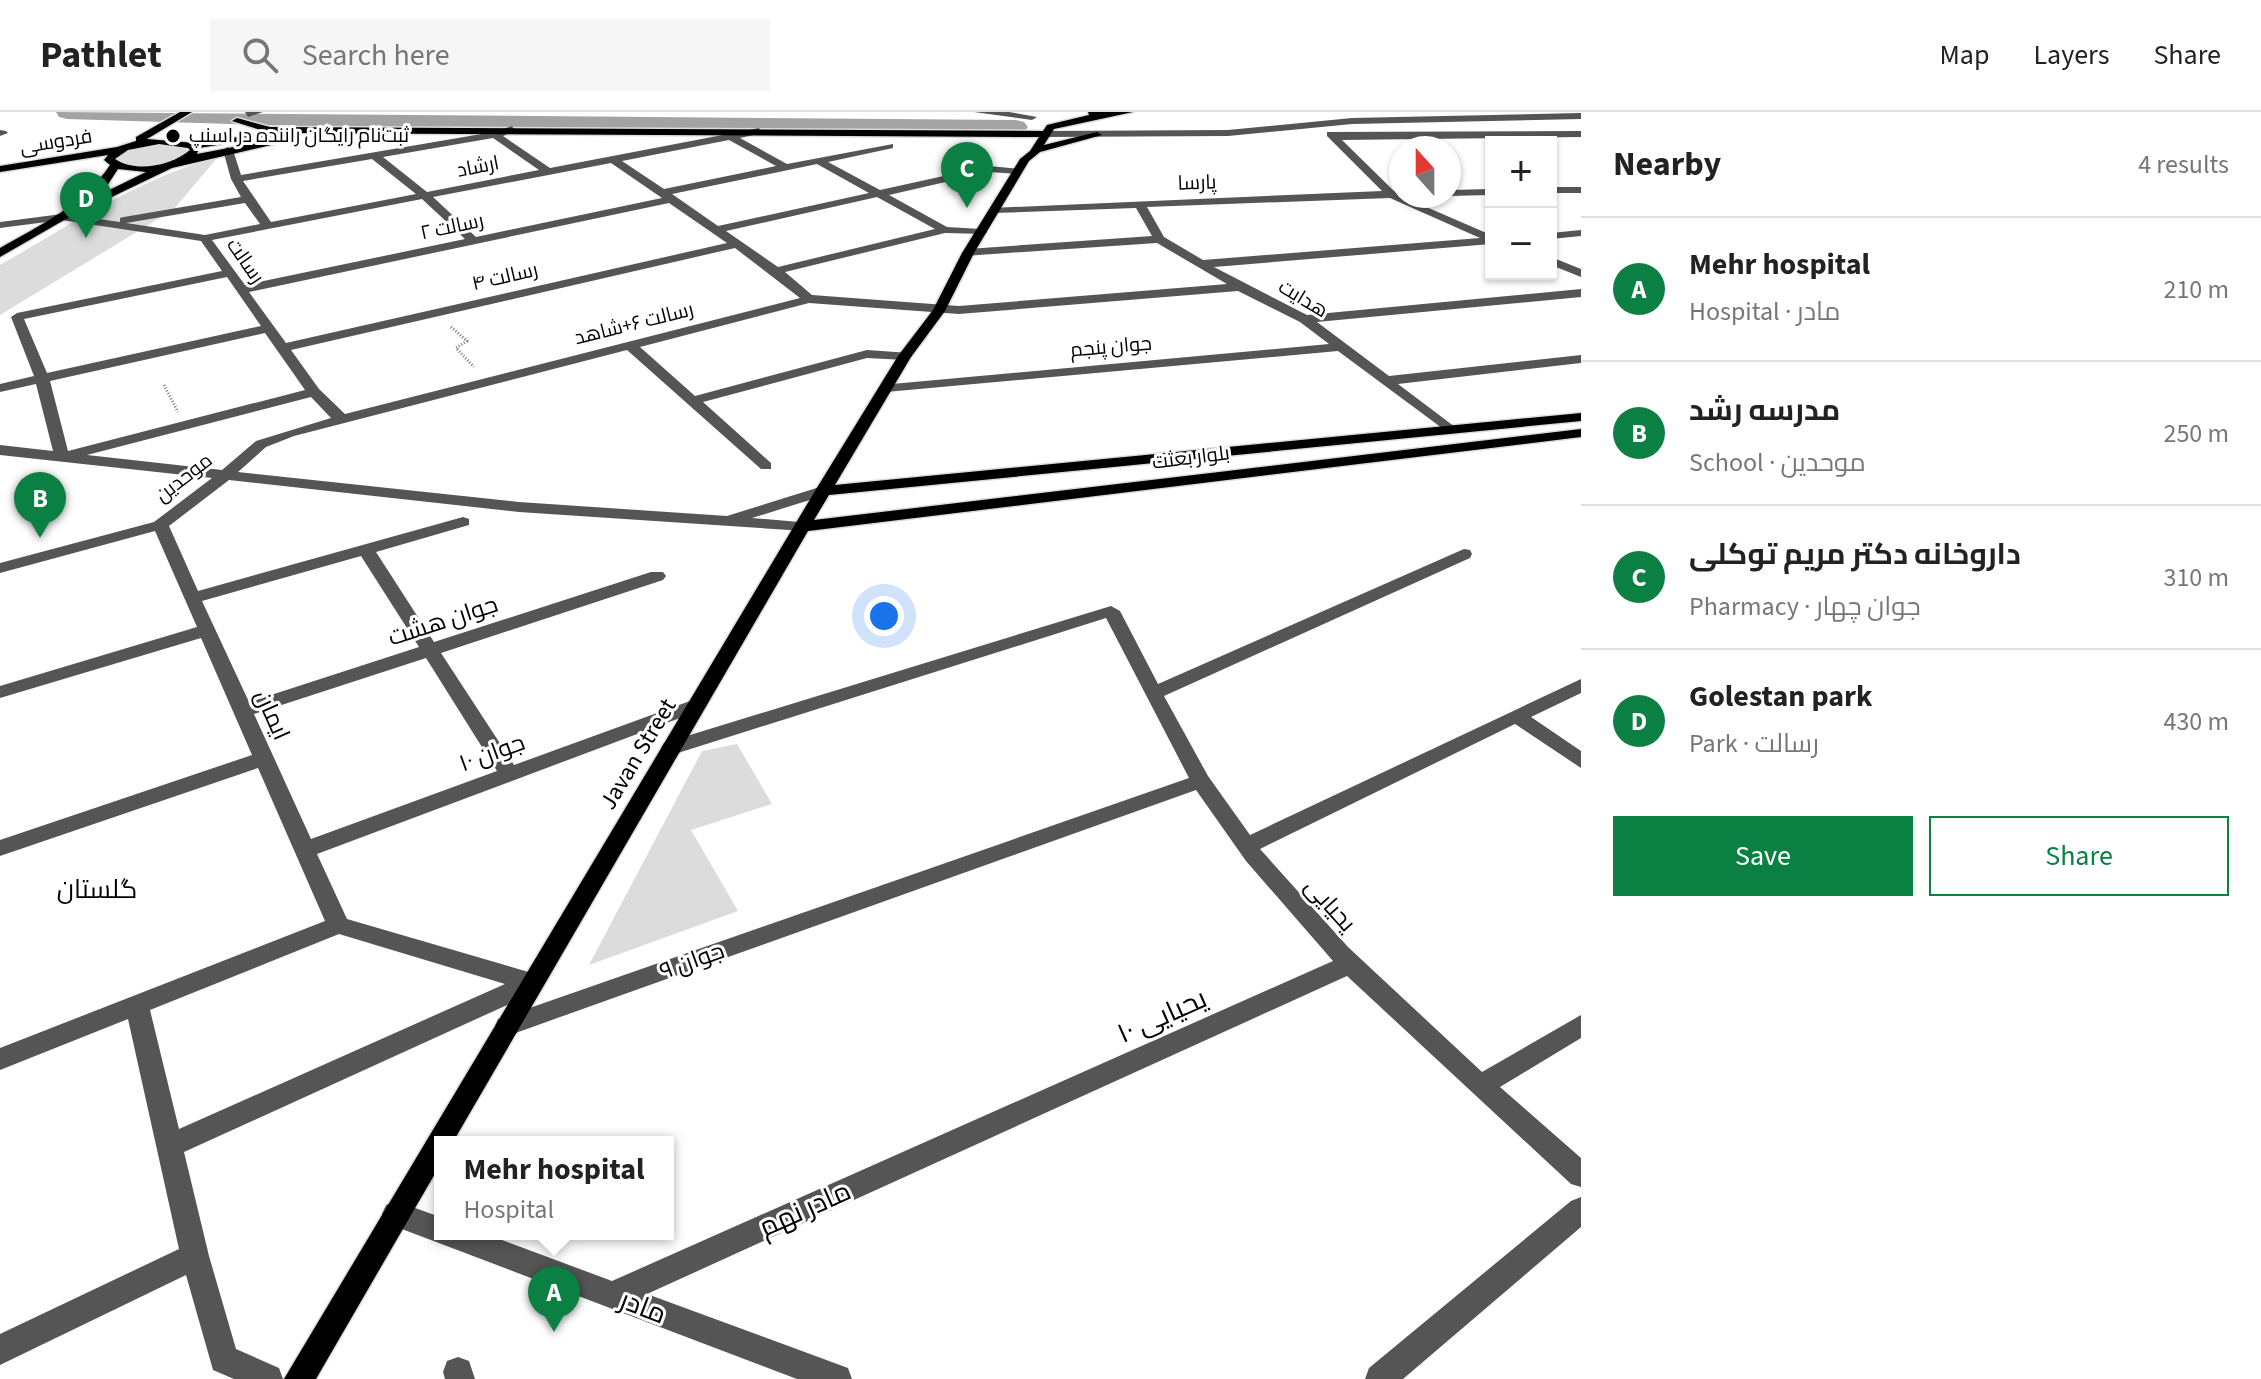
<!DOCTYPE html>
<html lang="en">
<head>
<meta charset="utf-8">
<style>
  body { margin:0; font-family:"Source Sans 3",Cairo,sans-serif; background:#f6f6f6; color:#222 }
  .controls { position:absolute; right:24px; top:24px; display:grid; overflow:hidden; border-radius:0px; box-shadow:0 2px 6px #0004 }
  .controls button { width:72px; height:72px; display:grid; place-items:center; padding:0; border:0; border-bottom:2px solid #e0e0e0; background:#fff; color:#222; font:40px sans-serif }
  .compass { position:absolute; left:1389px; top:24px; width:72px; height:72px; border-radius:50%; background:#fff; box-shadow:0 2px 6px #0004; rotate:339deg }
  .you { position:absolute; left:884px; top:504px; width:28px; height:28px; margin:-20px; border:6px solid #fff; border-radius:50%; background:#1a73e8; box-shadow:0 0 0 12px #1a73e833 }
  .badge { display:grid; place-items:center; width:52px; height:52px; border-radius:50%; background:#0b8043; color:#fff; font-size:26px; font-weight:700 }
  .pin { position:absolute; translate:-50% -66px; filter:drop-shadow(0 2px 4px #0008) }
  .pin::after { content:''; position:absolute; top:42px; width:28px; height:24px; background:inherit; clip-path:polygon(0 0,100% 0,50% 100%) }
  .popup { position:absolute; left:434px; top:1024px; width:240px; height:104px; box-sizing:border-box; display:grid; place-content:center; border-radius:0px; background:#fff; filter:drop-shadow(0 2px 6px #0005); font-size:26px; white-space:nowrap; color:#767676 }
  .popup b { font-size:30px; color:#222 }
  .popup::after { content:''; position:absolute; left:50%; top:100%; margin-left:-16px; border:16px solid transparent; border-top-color:#fff }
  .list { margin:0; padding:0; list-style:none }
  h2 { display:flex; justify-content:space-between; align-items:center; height:104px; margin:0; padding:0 32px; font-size:34px }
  h2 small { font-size:26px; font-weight:400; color:#767676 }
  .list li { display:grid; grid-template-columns:52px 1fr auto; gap:24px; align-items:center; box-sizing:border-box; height:144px; padding:0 32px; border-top:2px solid #e0e0e0 }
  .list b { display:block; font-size:30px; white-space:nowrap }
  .list p { margin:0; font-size:26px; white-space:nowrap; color:#767676 }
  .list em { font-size:26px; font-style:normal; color:#767676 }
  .actions { display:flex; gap:16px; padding:24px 32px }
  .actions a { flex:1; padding:18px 0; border:2px solid #0b8043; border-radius:0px; text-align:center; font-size:28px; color:#0b8043 }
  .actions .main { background:#0b8043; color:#fff }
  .icon { flex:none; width:44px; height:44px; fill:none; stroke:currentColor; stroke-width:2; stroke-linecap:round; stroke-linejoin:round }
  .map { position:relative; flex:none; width:1581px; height:1267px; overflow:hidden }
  header { display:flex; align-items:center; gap:48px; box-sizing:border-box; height:112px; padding:0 40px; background:#fff; border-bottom:2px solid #e0e0e0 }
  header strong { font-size:38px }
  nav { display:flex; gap:44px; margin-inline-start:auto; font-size:28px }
  .search { width:560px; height:72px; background:#f6f6f6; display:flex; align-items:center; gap:20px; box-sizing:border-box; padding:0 28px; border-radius:0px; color:#767676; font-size:30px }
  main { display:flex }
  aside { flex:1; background:#fff }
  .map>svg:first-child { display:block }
</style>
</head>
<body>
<header>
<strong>Pathlet</strong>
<div class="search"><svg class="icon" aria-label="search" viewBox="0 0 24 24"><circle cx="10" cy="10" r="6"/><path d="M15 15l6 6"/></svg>Search here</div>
<nav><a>Map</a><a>Layers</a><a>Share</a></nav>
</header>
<main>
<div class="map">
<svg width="1581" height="1267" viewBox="0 0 1581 1267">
  <rect width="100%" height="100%" fill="#fff"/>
  <g fill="#dcdcdc">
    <path d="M165,31l19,4 3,4c-11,17 -56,22 -71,8l11,-9z"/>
    <path d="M218,45l-45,53 -173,105v-50c70,-40 140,-87 218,-108z"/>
    <polygon points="737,632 772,692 691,718 738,799 589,853 702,639"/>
  </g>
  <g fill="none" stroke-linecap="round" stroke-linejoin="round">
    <polygon fill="#a3a3a3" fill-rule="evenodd" points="56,0 1016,8 1024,10 1028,15 1024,20 1016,22 295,14 67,7 59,5"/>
    <defs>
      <g id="major">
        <path d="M180,0h12l-45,27 48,4 72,-10 5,3 -73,12 -2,6 95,-18 5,3 -125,29 -106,51 -66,38v-9c40,-23 84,-43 110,-83l-6,-5 4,-5 -108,17v-6l117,-19 19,-6v-4zM159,32l29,4 2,2c-19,16 -54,23 -75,9l13,-9zM118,57l28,3 -51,25 10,-8z"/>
        <polygon points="1088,0 1133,0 1054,17 1044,33 1097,20 1102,23 1040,40 1029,49 974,141 945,199 911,245 835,373 1581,301 1581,309 829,383 814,408 1581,317 1581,325 808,419 453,1030 440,1030 440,1053 316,1267 284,1267 815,379 898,244 933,198 962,141 1020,47 1030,39 1039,25 270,21 232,9 237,6 270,15 1043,19 1047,13 1089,3"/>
      </g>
    </defs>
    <use href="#major" stroke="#dbdbdb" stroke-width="3"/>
    <g stroke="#777" stroke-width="3" stroke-dasharray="1 2" stroke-linecap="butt">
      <polyline points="451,215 467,229 456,236 474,255"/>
      <polyline points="164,273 178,300"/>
    </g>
    <g fill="#555" fill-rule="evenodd">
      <polygon points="245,0 263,0 248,5"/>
      <polygon points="974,0 1009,0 1037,5 1032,8"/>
      <polygon points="1581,1 1581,7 1352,12 1228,24 1043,25 1038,22 1043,19 1228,18 1352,6"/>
      <path d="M512,14l3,5 -12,5 47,32 209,-40 3,5 -22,5 47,26 106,-20v4l-65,14 52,28 109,-24 33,3v4l-4,1 -29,-2 -100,23 58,32 34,2 6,3 -2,2 -40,-1 -160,39 27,23 147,11 268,-22 -70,-41 -193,13 -2,-3 6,-4 184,-13 -16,-28 -141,5 -6,-3 2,-2 391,-17 -55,-55v-4l254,-1v6l-239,3 52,51h7v5l90,39v9l-277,23 93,48 274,-26v8l-264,25 72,54 192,-21v8l-183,21 57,43 2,3 -7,4 -112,-83 -452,41 -7,-4 2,-3 448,-41 -29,-22 -62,-31 -279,23 -150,-11 -169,44 55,49 172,-46 43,3 2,3 -7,4 -38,-2 -164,44 68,61v6h-10l-134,-119 -333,86 -28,11 -28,25 281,30 208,14 96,-30 8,5 -2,3 -77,24 59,5 2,3 -8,5 -286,-19 -290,-32 -60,46 29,65 265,-74 6,2v6l-93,27 58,90 217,-70h12l3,4 -3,4 -222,73 73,112 176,-64h14l3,4 -3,4 -387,145 30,65 185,54 8,3 4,7 -4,7 -356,162 25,104 27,93 43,19 4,11h-49l-21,-9 -27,-95 -186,90v-31l179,-85 -51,-230 -128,51v-22l325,-127 -67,-153 -258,88v-16l252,-85 -51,-117 -201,60v-12l197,-59 -42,-96 -155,42v-10l154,-41 58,-44 -212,-23v-10l53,6 -17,-67 -36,8v-8l34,-8 -23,-59 6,-4 205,-42 -21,-30 -139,-21 -62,8v-6l62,-8 58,8v-4l4,-1 117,-20 -10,-18 -8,-29 5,-3 5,3 8,25 252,-43zM493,26l46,32 -112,22 -44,-35zM729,28l47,26 -112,23 -42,-28zM372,47l44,35 -145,28 -28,-41zM611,51l51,35 -186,39 -43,-40zM817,52l52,29 -151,33 -46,-32zM877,85l58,32 -157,38 -52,-36zM1390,86l90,40 -277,22 -39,-23 -17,-30zM422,87l43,40 -220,46 -33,-45zM245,91l15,21 -55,11 -79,-12zM669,91l58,40 -441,100 -37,-51zM735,136l65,50 -455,116 -26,-25 -28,-39zM227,165l34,49 -214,47 -23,-54zM265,221l40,57 -237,61 -18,-70zM311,285l20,21 -75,23 -34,29 -135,-15zM361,444l58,91 -170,55 -47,-101zM426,546l71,113 -186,68 -57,-125zM339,822l166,50 -326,145 -29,-119z"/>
      <polygon points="0,18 6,19 8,21 0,24"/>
      <rect x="1551" y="75" width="30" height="6"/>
      <polygon points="1491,77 1491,83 1449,84 1448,84 1449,78"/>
      <polygon points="1581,118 1581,124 1551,127 1551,121"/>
      <polygon points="1551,145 1581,157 1581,165 1551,153"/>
      <polygon points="1464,437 1470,438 1472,442 1470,446 1164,584 1208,664 1250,723 1581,567 1581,581 1531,605 1581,639 1581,656 1515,612 1260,737 1348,835 1482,960 1581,903 1581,926 1500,975 1581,1046 1581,1075 1571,1072 1347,864 647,1182 848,1256 852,1267 797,1267 386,1111 382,1102 386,1093 396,1089 440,1105 440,1122 486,1122 612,1169 1333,849 1246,749 1196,678 507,924 498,921 495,914 498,907 1189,666 1106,506 678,641 664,641 661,636 664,631 1111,494 1120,499 1158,572"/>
      <polygon points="1581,1085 1581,1115 1403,1267 1365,1267 1369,1256 1571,1089"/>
      <polygon points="458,1245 469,1249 475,1267 445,1267 443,1260 447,1249"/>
    </g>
    <use href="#major" fill="#000" fill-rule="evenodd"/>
  </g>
  <circle fill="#000" stroke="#fff" stroke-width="3" cx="173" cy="24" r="8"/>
  <g text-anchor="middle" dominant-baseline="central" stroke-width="6" stroke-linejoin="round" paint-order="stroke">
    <g font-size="20" fill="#000" stroke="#fff" text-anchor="start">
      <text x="189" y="24">ثبت‌نام رایگان راننده در اسنپ</text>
    </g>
    <g font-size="20" fill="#000" stroke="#fff">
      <text transform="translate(56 30) rotate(-9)">فردوسی</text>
      <text transform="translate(478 55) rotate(-11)">ارشاد</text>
      <text transform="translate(1197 71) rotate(-2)">پارسا</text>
      <text transform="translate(452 115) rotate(-12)">رسالت ۲</text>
      <text transform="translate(245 149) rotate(55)">رسالت</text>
      <text transform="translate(505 165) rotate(-13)">رسالت ۴</text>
      <text transform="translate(1303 187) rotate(31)">هدایت</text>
      <text transform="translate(634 212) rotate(-14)">رسالت ۶+شاهد</text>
      <text transform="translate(1111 235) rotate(-5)">جوان پنجم</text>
      <text transform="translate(1191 346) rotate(-7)">بلوار بعثت</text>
      <text transform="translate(184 366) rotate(-38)">موحدین</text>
    </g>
    <g font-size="24" fill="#000" stroke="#fff">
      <text transform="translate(443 509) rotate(-18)">جوان هشت</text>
      <text transform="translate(272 603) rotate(66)">ایمان</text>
      <text transform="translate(492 641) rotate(-20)">جوان ۱۰</text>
      <text transform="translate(638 642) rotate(-59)">Javan Street</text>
      <text transform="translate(1330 793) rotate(48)">یحیایی</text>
      <text transform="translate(692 849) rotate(-20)">جوان ۹</text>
    </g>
    <g font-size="26" fill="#000" stroke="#fff">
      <text x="97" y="777">گلستان</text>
    </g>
    <g font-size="28" fill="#000" stroke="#fff">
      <text transform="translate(1162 904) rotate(-24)">یحیایی ۱۰</text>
      <text transform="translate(805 1097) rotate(-24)">مادر نهم</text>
      <text transform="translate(643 1195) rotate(21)">مادر</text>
    </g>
  </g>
</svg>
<div class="controls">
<button>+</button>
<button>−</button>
</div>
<svg class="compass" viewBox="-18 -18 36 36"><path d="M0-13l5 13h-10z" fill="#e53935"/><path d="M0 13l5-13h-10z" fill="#767676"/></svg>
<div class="you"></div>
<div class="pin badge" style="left:554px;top:1220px">A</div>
<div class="popup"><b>Mehr hospital</b>Hospital</div>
<div class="pin badge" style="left:40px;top:426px">B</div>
<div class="pin badge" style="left:967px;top:96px">C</div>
<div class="pin badge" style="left:86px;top:126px">D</div>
</div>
<aside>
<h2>Nearby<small>4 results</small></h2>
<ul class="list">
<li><span class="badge">A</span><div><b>Mehr hospital</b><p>Hospital · مادر</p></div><em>210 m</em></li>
<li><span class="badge">B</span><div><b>مدرسه رشد</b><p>School · موحدین</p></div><em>250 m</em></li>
<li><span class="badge">C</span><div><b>داروخانه دکتر مریم توکلی</b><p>Pharmacy · جوان چهار</p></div><em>310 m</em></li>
<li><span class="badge">D</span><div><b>Golestan park</b><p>Park · رسالت</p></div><em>430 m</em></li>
</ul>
<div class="actions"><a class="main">Save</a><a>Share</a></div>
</aside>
</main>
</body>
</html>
